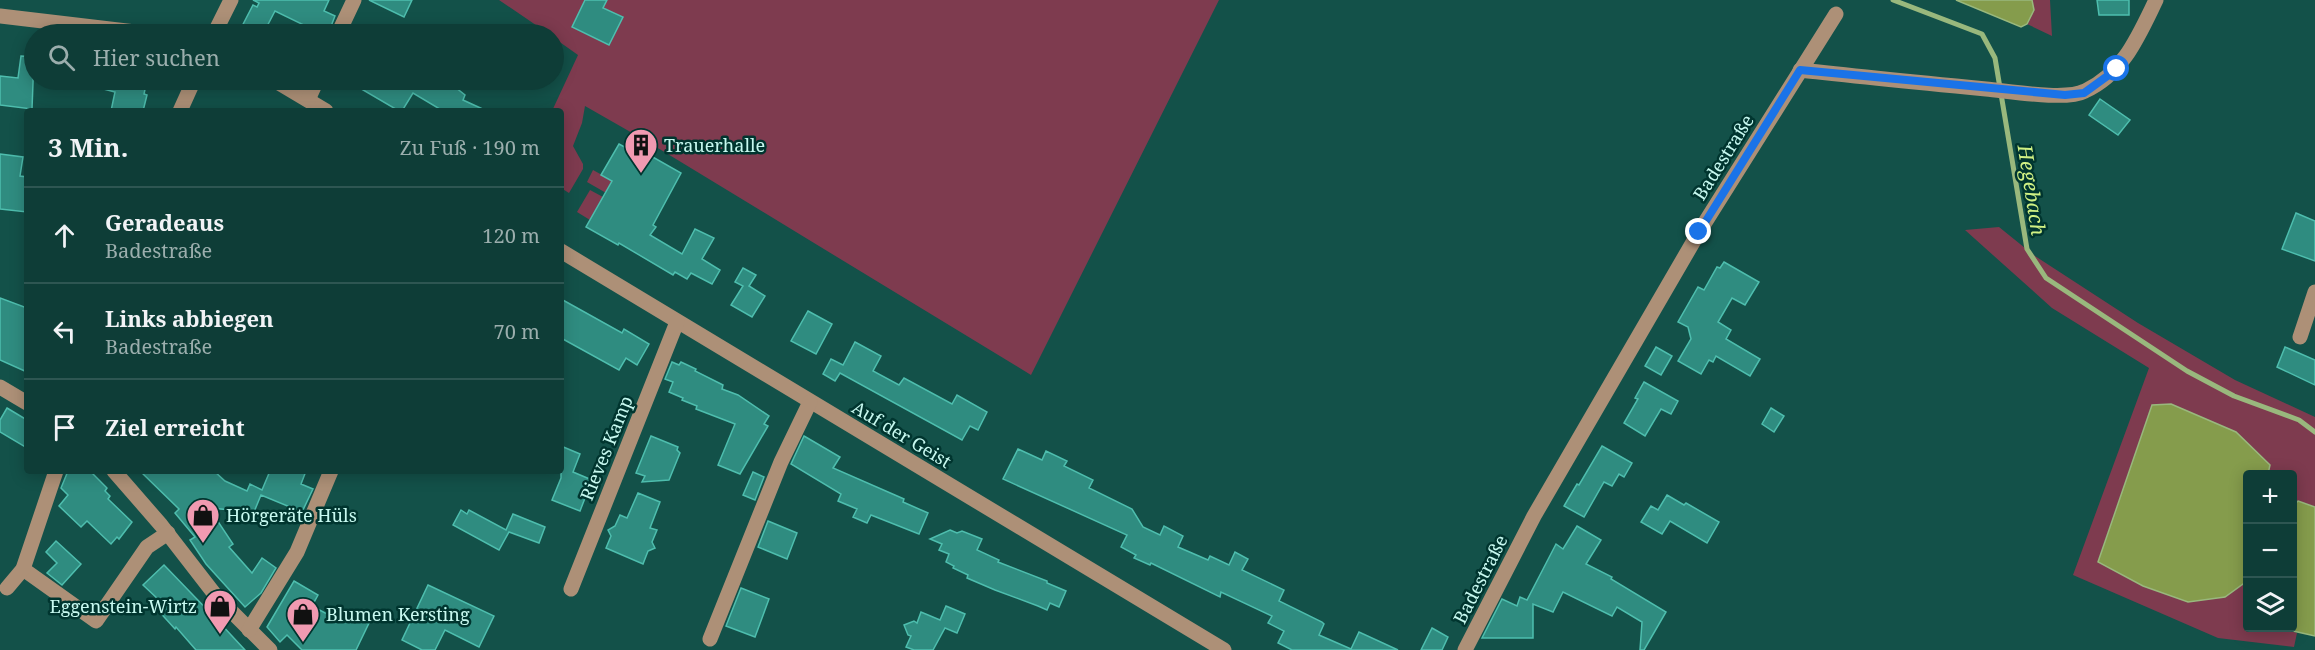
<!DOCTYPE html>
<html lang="de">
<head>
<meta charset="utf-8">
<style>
  body { margin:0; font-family:"Noto Serif",serif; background:#1c4842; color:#f1f3f6 }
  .controls { position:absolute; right:18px; bottom:18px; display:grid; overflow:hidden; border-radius:6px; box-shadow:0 3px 15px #0003 }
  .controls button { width:54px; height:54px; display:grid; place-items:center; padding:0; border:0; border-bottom:2px solid #2e5652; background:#0e3d37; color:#f1f3f6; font:30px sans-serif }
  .stop { position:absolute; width:18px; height:18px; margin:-14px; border:4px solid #1a73e8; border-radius:50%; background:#fff }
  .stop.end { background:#1a73e8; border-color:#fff; box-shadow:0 2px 6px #0008 }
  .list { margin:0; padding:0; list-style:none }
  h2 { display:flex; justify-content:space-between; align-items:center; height:78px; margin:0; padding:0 24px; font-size:26px }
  h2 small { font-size:20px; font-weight:400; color:#9baead }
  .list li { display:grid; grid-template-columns:39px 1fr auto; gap:18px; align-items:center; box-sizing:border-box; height:96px; padding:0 24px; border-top:2px solid #2e5652 }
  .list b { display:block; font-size:22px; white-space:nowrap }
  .list p { margin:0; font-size:20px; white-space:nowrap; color:#9baead }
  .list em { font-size:20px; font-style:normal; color:#9baead }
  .icon { flex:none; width:33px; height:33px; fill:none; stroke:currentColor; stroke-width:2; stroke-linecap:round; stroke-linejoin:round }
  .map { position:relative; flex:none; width:2315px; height:650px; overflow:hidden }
  .search { position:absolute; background:#0e3d37; box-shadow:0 3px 15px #0003; left:24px; top:24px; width:540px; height:66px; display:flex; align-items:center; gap:15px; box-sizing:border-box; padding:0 21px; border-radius:33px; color:#9baead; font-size:22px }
  .panel { position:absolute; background:#0e3d37; box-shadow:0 3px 15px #0003; left:24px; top:108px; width:540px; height:366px; border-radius:6px }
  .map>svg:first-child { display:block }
</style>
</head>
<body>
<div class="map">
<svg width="2315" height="650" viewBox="0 0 2315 650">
  <rect width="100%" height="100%" fill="#135149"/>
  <g fill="#7e3b4f">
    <polygon points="499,0 1219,0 1031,375 648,142 585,106 582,123 573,146 583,164 583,169 569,193 561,188 561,111 552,111 578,55 554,38 554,34 549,34"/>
    <polygon points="2032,0 2050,0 2052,36 2027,24 2034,10"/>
    <polygon points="593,170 622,186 620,201 587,182"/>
    <polygon points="590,190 603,197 590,220 577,212"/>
    <polygon points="1999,227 2035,256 2138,323 2235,380 2315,417 2315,507 2298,501 2293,507 2292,474 2268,474 2269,465 2152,405 2098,561 2225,597 2247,581 2248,628 2280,628 2297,633 2294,647 2218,638 2073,575 2149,368 2052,308 1965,230"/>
  </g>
  <g fill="#859c4c" stroke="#99b87d" stroke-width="1.5">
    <polygon points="1956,0 2032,0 2034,10 2027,24 2021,27"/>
    <polygon points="2171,404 2236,432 2270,465 2268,474 2248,474 2247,581 2225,597 2188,602 2143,586 2098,562 2152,405"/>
    <polygon points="2298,501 2315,507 2315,636 2280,628 2292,628 2292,541 2295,533 2293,527 2292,507"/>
  </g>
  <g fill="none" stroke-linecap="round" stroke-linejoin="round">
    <polyline stroke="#99b87d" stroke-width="5" points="1893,0 1982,34 1995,58 2027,249 2046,278 2187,371 2234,396 2299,420 2315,432"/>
  </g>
  <g fill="#2f8c80" stroke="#4ebeae" stroke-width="1.5">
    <polygon points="253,0 329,0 324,11 335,16 328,34 305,34 308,27 275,11 263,34 238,34 253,5 257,7 259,3"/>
    <polygon points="369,0 412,0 404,17"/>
    <polygon points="585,0 607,0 603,8 623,17 609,45 572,27"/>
    <polygon points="2097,0 2129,0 2129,15 2099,15"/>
    <polygon points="21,56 34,57 32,109 0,105 0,76 18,78"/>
    <polygon points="89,80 147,80 144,94 147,95 143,111 111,111 115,92 88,85"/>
    <polygon points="346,80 446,80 465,95 463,100 487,111 443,111 413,93 402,111 399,111"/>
    <polygon points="2100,99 2130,120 2118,135 2089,115"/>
    <polygon points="619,144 641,156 644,152 681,173 653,225 656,227 650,235 682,254 695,229 714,238 702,259 720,270 712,284 691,273 687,279 675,272 673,275 619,243 618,245 586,227 612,181 601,175"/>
    <polygon points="0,154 23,157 20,176 27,177 27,212 0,209"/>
    <polygon points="2296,213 2315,221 2315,261 2282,249"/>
    <polygon points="1724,262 1759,282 1745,305 1732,298 1718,322 1731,330 1726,339 1760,359 1750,376 1716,356 1713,362 1709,360 1701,374 1678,361 1691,339 1688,327 1678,322 1698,287 1704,290 1717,267 1720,268"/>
    <polygon points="743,268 756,275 749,286 765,296 752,317 731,305 743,286 735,282"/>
    <polygon points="0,298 27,308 27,372 0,360"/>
    <polygon points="561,299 622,333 624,329 649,344 637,365 626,358 619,370 561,338"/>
    <polygon points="808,311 832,324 816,354 791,341"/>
    <polygon points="855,342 881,356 873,371 899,385 904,378 952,404 957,395 987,412 978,430 970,426 962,440 840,373 835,381 823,374 831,359 843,365"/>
    <polygon points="1656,347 1672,356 1661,375 1645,366"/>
    <polygon points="2285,347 2315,360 2315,385 2277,367"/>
    <polygon points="672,362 679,365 681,362 696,369 695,371 723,385 722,389 738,395 769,416 764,424 768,426 740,474 718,465 735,424 696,409 697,406 682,400 683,398 669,392 673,382 665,379"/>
    <polygon points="1644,382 1678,401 1671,414 1661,409 1645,436 1624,423 1638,399 1635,398"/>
    <polygon points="7,408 27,420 27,448 0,432 0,420"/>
    <polygon points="1771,408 1784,416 1774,432 1762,424"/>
    <polygon points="651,436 678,447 677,450 680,453 669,480 642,482 645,476 636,473"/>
    <polygon points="804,436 840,457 833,468 904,499 903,502 928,513 919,534 871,515 867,523 853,517 857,509 838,501 841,494 791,464"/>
    <polygon points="561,446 580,454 573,472 592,480 580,511 552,500 561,478"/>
    <polygon points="1602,446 1632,463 1624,477 1619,474 1612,486 1604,482 1584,517 1564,506 1577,484 1579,485"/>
    <polygon points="1018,449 1042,460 1046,451 1067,461 1064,466 1093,480 1089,488 1132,509 1143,527 1160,535 1164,526 1183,536 1178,547 1208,560 1210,556 1229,565 1235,552 1248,559 1242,570 1284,590 1279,601 1322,622 1324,624 1319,635 1351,649 1359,632 1398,650 1292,650 1278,643 1284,631 1268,623 1272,616 1221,592 1220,597 1151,563 1150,565 1134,558 1136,555 1121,547 1127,535 1003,479"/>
    <polygon points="68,471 90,471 107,488 105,491 110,496 108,499 132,522 119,539 117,537 111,544 87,521 81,527 59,506 68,495 61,488"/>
    <polygon points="140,471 214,471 225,481 247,491 250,484 262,490 270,471 306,471 301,484 313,489 302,512 261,495 254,512 209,508 233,544 229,547 252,573 262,558 276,568 261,593 245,607 206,564 190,540 195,537 175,513 179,509"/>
    <polygon points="753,472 764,477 755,500 743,495"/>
    <polygon points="638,493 660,502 650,528 657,530 652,542 655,548 648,551 643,564 606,548 611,536 608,530 615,526 620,515 627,518"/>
    <polygon points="1667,495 1684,505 1686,503 1719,522 1707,543 1670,521 1662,534 1641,522 1651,506 1658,510"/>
    <polygon points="461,510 467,514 469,510 506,530 513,514 545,527 539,543 509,532 499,550 453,525"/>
    <polygon points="768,521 797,533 787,559 758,547"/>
    <polygon points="1577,526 1601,540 1586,564 1612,577 1611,579 1666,612 1644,650 1640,650 1642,622 1617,607 1612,616 1563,592 1553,612 1533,604 1533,638 1482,638 1502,599 1517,606 1520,597 1527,600 1556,544 1563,549"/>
    <polygon points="950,530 957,533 962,531 982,539 977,550 999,560 998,562 1047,581 1047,583 1066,591 1059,607 1050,603 1047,610 1038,606 995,590 967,578 968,575 953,568 954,566 946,562 949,554 939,550 942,544 930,539"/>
    <polygon points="56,541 81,564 62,585 47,573 57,563 46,552"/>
    <polygon points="164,565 219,622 245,650 196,650 176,627 175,629 155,607 160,601 143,585"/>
    <polygon points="294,581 318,595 312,606 340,621 345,611 369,623 356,650 302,650 287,635 280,642 267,627"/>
    <polygon points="428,585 494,616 479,647 445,630 435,650 422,650 402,640"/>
    <polygon points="741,588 769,599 755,637 726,626"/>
    <polygon points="946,606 965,614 957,633 945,628 933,650 914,650 906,647 911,636 908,635 904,625 914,621 917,623 921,612 940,620"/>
    <polygon points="1432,628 1448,637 1442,650 1421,650"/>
  </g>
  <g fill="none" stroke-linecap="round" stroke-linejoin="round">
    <g stroke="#ad9077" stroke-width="15">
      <polyline points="0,16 152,34"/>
      <polyline points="214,34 231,0"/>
      <polyline points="338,34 354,0"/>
      <path d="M1800,70c62,7 124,13 186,19 23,2 80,12 99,2 38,-17 54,-56 71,-91"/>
      <polyline points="274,80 326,111"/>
      <polyline points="308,100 317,80"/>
      <polyline points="180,111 194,80"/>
      <polyline points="561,251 1224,650"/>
      <polyline points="2300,337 2315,292"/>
      <polyline points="0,387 27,403"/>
      <polyline points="114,471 161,525 216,596 270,650"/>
      <polyline points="23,569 96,621 147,547 168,533"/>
      <polyline points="7,588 23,569 56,471"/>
      <polyline points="571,589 677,322"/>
      <polyline points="249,630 297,552 331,471"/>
      <polyline points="710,639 781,462 810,402"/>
      <polyline points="1465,650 1534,516 1699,232 1836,14"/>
    </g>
  </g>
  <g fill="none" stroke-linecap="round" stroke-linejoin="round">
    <polyline stroke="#1a73e8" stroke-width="8" points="1699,232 1800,70 2065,95 2084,93 2117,69"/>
  </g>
  <defs>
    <symbol id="building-pin" viewBox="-11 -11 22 30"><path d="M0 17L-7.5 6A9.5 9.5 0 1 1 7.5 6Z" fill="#f19ab1" stroke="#00352f"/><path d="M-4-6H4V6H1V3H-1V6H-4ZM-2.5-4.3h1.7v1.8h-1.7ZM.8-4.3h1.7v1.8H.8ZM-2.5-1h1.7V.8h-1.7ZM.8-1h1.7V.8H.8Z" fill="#111"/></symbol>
    <symbol id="shop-pin" viewBox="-11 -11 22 30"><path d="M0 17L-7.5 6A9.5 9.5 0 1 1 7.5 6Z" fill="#f19ab1" stroke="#00352f"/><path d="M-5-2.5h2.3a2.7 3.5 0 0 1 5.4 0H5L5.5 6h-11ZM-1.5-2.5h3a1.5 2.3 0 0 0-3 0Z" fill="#111"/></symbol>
  </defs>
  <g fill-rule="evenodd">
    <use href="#building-pin" x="622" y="126" width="38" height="52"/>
    <use href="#shop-pin" x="184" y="496" width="38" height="52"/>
    <use href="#shop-pin" x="201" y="587" width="38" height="52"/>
    <use href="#shop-pin" x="284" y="595" width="38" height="52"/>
  </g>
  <g text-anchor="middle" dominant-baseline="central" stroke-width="5" stroke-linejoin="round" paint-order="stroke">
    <g font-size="18" fill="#c7f9f0" stroke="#00352f" text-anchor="start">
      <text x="664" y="145">Trauerhalle</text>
      <text x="226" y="515">Hörgeräte Hüls</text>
      <text x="197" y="606" text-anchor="end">Eggenstein-Wirtz</text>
      <text x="326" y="614">Blumen Kersting</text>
    </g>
    <g font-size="18" fill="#c7f9f0" stroke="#00352f">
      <text transform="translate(1723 157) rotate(-58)">Badestraße</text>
      <text transform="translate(902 434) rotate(31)">Auf der Geist</text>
      <text transform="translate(606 448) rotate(-68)">Rieves Kamp</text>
      <text transform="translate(1480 579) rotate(-63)">Badestraße</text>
    </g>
    <g font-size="20" font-style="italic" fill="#d0f184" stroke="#00352f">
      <text transform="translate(2032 190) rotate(81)">Hegebach</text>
    </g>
  </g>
</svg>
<div class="controls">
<button>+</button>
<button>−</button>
<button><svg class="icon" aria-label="layers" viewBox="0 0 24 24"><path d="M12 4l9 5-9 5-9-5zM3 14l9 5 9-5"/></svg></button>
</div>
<div class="stop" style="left:2117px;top:69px"></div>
<div class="stop end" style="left:1699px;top:232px"></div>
<div class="search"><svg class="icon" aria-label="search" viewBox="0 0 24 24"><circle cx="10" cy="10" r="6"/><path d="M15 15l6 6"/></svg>Hier suchen</div>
<section class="panel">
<h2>3 Min.<small>Zu Fuß · 190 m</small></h2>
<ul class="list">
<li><svg class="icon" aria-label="ahead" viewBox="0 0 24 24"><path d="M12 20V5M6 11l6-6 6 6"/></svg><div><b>Geradeaus</b><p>Badestraße</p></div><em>120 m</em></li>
<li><svg class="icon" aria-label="left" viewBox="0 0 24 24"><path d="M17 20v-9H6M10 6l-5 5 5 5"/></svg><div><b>Links abbiegen</b><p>Badestraße</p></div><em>70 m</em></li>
<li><svg class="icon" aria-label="arrive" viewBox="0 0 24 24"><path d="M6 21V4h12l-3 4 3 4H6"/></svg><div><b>Ziel erreicht</b></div></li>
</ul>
</section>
</div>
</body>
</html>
